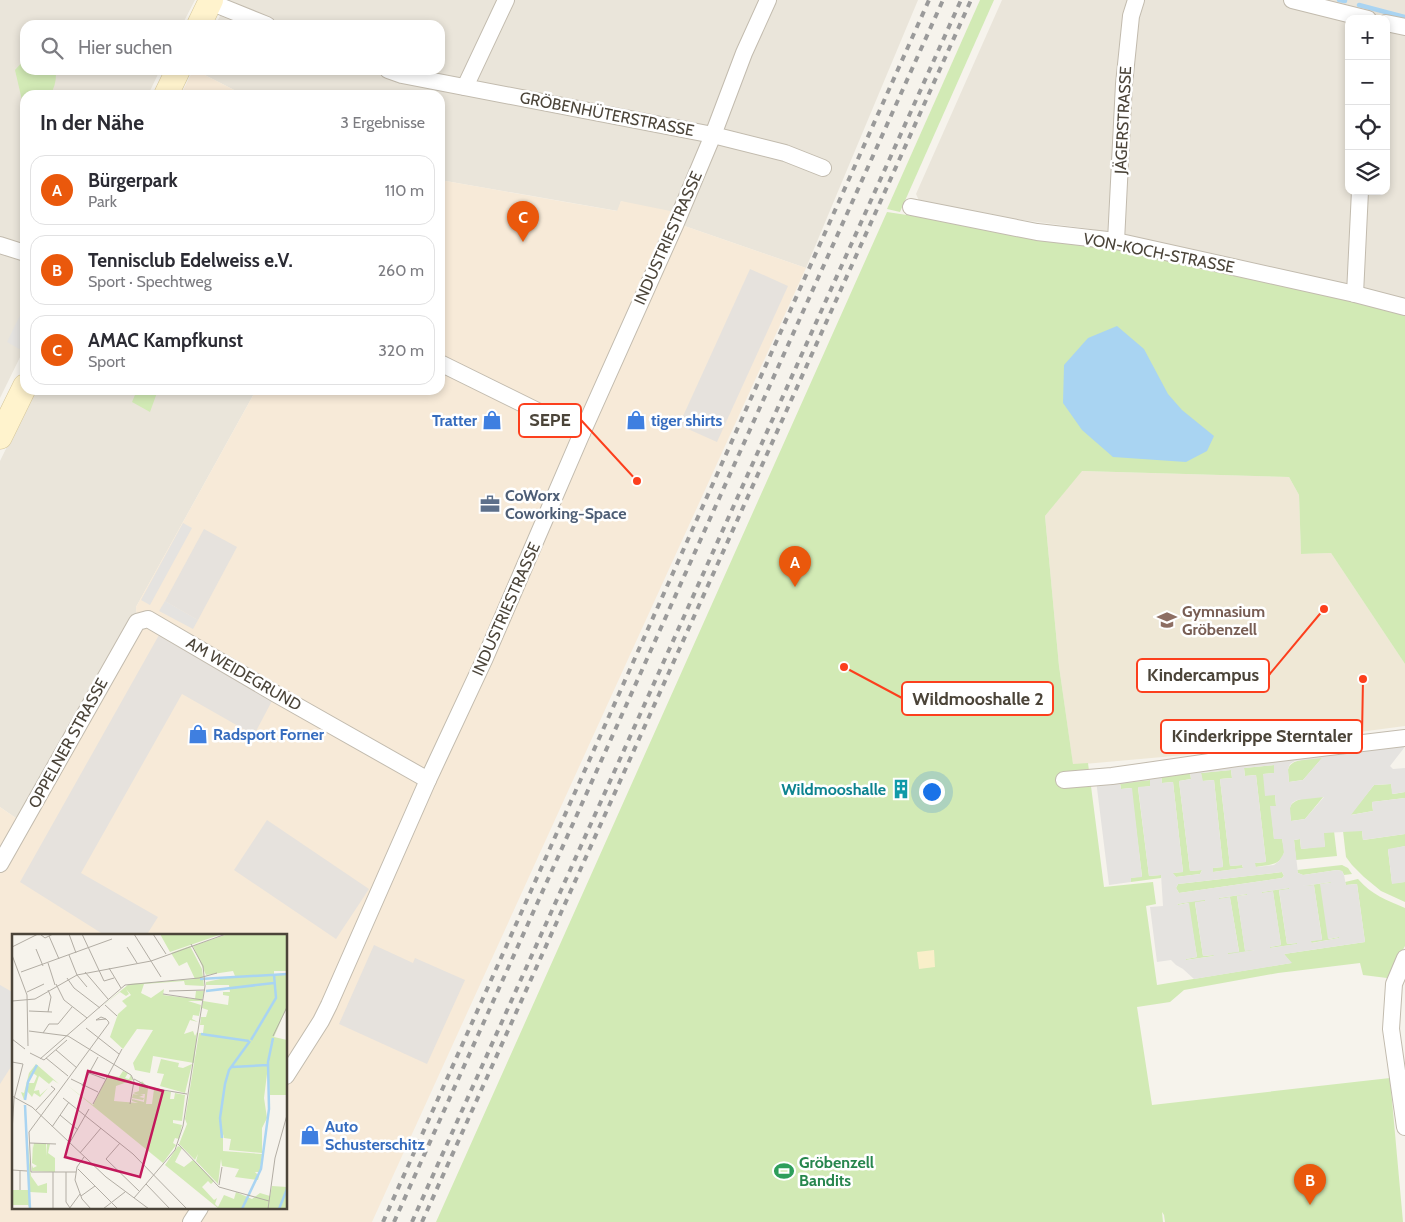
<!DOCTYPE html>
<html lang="de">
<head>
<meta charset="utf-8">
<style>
  body { margin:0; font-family:Cabin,sans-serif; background:#f2f2f3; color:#2b2b33 }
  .controls { position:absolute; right:15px; top:15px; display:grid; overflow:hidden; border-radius:10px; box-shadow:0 2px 8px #0003 }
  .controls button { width:45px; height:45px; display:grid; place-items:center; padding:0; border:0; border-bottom:1px solid #e1e1e2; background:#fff; color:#2b2b33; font:25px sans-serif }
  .you { position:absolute; left:931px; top:791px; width:18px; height:18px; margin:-12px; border:4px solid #fff; border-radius:50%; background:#1a73e8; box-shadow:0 0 0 8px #1a73e833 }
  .badge { display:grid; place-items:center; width:32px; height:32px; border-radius:50%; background:#ea580c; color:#fff; font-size:16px; font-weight:700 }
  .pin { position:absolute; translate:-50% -41px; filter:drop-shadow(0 1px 2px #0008) }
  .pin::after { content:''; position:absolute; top:26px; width:18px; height:15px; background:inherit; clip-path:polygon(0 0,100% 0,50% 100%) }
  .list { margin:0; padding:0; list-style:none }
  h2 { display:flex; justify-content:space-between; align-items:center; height:65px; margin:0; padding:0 20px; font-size:21px }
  h2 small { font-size:16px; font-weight:400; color:#7c7c81 }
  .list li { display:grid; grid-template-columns:32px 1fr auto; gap:15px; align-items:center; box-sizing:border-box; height:70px; margin:0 10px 10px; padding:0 10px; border:1px solid #e1e1e2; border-radius:15px }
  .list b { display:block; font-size:19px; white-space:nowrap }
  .list p { margin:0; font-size:16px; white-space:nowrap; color:#7c7c81 }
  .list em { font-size:16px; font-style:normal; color:#7c7c81 }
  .icon { flex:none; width:28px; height:28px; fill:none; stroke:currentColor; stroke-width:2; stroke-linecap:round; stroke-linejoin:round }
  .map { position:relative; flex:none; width:1405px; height:1222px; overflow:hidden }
  .search { position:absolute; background:#fff; box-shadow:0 2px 8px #0003; left:20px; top:20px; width:425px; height:55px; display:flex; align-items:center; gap:12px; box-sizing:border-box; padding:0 18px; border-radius:15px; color:#7c7c81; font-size:19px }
  .panel { position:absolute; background:#fff; box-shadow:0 2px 8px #0003; left:20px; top:90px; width:425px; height:305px; border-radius:15px }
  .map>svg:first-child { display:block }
</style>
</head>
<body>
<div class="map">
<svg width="1405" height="1222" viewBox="0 0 1405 1222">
  <rect width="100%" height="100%" fill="#f6f3ec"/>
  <g fill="#eae5da" fill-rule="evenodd">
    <polygon points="0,0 195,0 182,25 25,25 25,70 160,70 148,95 25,95 25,347 0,398"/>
    <polygon points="229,0 918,0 806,268 676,223 621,201 618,211 440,180 440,95 244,95 195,70 440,70 440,25 215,25"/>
    <path d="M1002,0h403v299l-314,-70 -169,-22 -6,-13zM1349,19h37v172h-37z"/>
    <polygon points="35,390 256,390 136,607 137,622 23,823 0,807 0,461"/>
  </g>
  <g fill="#f7ead8" fill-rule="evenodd">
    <polygon points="193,70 195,70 244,95 181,95"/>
    <path d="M440,180l177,31 4,-10 59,12 -4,10 130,45 -434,954h-372v-415l23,16 114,-201 -1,-15 120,-217h184zM14,936h272v272h-272z"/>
  </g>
  <g fill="#e6e2dd">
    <polygon points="750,269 788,286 717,442 679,425"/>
    <polygon points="204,529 237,547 198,620 165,601"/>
    <polygon points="159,635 273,699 254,735 182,694 81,873 158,917 146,936 106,936 20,882"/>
    <polygon points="267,820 369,889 336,939 234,870"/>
    <polygon points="374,945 413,963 415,958 465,980 427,1064 339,1024"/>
  </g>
  <polygon fill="#efe8d6" points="1081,471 1289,477 1299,495 1301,554 1331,553 1405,664 1405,726 1185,755 1073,765 1059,666 1045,516"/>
  <g fill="#d2eab5">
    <polygon points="980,0 994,0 900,212 887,209"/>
    <path d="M25,59v11h23l8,4c0,8 -2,15 -6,21h-25l-1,14 -9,-39z"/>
    <path d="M887,212l226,34 292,66v352l-74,-111 -30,1 -2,-59 -10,-18 -207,-6 -37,45 14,150 14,98 15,-1 16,124 49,-5 3,22 -10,2 11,79 134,-22 -7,-9 81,-12 -8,-58 -11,1 -1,-3 13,-3c14,16 28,21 47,29v38l-18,32 -24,-3 -3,-12 -82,10 -94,17 -14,12 -33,5 15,98 238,-27 13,144h-238l-1,-7 -2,-3 1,10h-727z"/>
    <polygon points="137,390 158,390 150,412 132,402"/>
    <path d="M1323,757l-20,23 -14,2c0,-3 -1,-8 -1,-12 1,-12 25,-11 35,-13z"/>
    <path d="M1274,765l1,8 -12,1 12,21 1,11h-5l3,33h8c1,4 2,9 2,13 -2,14 -18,13 -29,15v-4l11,-1 -10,-87 -11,1 -1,-8z"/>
    <polygon points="1231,770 1232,778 1220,779 1230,866 1242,865 1243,868 1213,872 1212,868 1223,867 1214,780 1202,781 1201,773"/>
    <polygon points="1190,772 1191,779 1179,781 1190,871 1202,870 1200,874 1176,877 1172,873 1183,872 1173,782 1162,783 1161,775"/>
    <polygon points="1150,780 1150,786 1138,788 1149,876 1161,875 1161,878 1131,882 1131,878 1142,876 1131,788 1121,789 1120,783"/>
    <polygon points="1391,784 1393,794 1405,792 1405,798 1372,802 1373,811 1350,815 1374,785"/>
    <path d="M1324,796l-19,23 -14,2c0,-4 -2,-9 -1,-13 2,-11 25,-11 34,-12z"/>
    <polygon points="1334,831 1337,856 1296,860 1294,840 1300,839 1301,849 1325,846 1323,833"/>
    <polygon points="1343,831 1362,831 1363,840 1405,834 1405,846 1388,850 1392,883 1405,882 1405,902 1381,891 1364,877 1352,865 1346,857"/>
    <polygon points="1342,865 1348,868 1352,874 1344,875 1342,871 1337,870 1303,875 1298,873 1297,870"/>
    <polygon points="1282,872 1284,876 1282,878 1179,893 1176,888 1178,884"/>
    <polygon points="1331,882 1331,883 1321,884 1329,939 1339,937 1339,938 1311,943 1311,941 1322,939 1314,886 1303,887 1303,886"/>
    <polygon points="1289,888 1290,889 1279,891 1287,944 1297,943 1298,944 1270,948 1270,947 1281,945 1273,892 1262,893 1262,892"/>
    <polygon points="1247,894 1247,895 1237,896 1245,950 1255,949 1255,950 1227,955 1227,953 1239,951 1230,898 1219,899 1219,898"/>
    <polygon points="1205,899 1205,901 1195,903 1203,956 1214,955 1214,956 1186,960 1186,959 1197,957 1188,903 1178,905 1177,904"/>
  </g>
  <polygon fill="#f9efc9" points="934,950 935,967 919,969 917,952"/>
  <g fill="#e5e3e0" fill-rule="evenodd">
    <polygon points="25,305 25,342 21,350 7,342"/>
    <polygon points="183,523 192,528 150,605 141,600"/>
    <polygon points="165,601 198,620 193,629 159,611"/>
    <path d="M1403,734l1,14 -14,18 3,3 12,-1v24l-13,2 -1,-10 -17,1 -23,30 22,-4 -1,-9 33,-4v36l-42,6 -1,-9 -38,2 1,14 -24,2 -1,-10 -6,1 4,33 5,2 34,-5 5,1 2,4 2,10 11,-1 8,58 -81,12 8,9 -98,16 -11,-10 -7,-4 -5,-5 -14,2 -7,-55 13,-1 -2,-31 -12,1 -11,-89 12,-1v-6l-30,4 1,5 11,-1 10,89 -11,1v4l-22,3 -14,-113zM1322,758l-19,22 -14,2 -1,-13 2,-5 5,-3zM1274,765v8l-11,1 2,22 10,-1 1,11h-6l4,33h8l2,14 -5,8 -5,4 -18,2 -1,-4 11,-1 -10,-87 -11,1 -1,-8zM1231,770l1,8 -12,1 10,87 12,-1 1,3 -30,4v-4l10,-1 -9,-87 -11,1 -2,-8zM1190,772l1,7 -12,2 11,90 12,-1 -2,4 -24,3 -3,-4 10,-1 -10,-90 -11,1 -1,-8zM1324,797l-19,22 -14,2 -1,-13 2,-5 5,-3zM1282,872l2,4 -2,2 -103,15 -3,-5 2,-4zM1331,882l-1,1 -10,1 8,55 11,-2v1l-27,5 -1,-2 11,-1 -8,-55 -11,1zM1289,888v1l-10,1 8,54 10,-1v1l-27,4v-1l11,-2 -8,-54 -11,2v-1zM1247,894v1l-10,1 8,55 10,-1 -27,4v-1l11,-1 -9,-55 -11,2v-1zM1205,900v1l-10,1 8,54 10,-1 1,1 -28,4v-1l11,-2 -8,-54 -11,2 -1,-1z"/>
    <polygon points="1405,846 1405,882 1392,884 1388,849"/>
    <polygon points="0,985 14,993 14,1062 0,1084"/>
  </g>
  <polygon fill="#a9d4f2" points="1117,326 1144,349 1168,394 1182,410 1214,436 1207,451 1186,462 1113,457 1082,430 1063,403 1064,365 1088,338"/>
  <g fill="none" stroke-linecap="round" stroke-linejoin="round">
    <g stroke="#a9d4f2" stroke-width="4.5">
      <polyline points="1339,0 1345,1"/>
      <polyline points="1359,5 1405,17"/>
    </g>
    <defs>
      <g id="street">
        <polyline points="1292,0 1368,19"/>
        <polyline points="210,2 267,25"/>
        <polyline points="1386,23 1405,27"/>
        <polyline points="388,70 402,75 713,135 785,153 823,168"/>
        <polyline points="465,87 506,0"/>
        <polyline points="911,207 1037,232 1116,241 1355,294 1405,307"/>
        <polyline points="1116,241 1124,84 1131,16 1136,0"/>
        <polyline points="0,245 25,253"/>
        <polyline points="1355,294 1360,191"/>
        <polyline points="440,363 582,433"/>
        <polyline points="1064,780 1112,776 1237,758 1405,738"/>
        <polyline points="0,864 137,622 148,619 276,694 428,780"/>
        <polyline points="1405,958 1394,984 1391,1029 1405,1127"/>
        <polyline points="286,1076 321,1021 329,1005 428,780 485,658 582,433 676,223 713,135 744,53 768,0"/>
        <polyline points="191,1222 200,1208"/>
      </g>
      <g id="secondary">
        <polyline points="199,25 211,0"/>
        <polyline points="166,95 178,70"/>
        <polyline points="0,437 25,386"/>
      </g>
    </defs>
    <use href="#street" stroke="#c2bbae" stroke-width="18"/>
    <use href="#secondary" stroke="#d6c79b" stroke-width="25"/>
    <use href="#street" stroke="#fff" stroke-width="16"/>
    <use href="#secondary" stroke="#fff3cd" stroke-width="24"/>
    <g stroke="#9a9a9a" stroke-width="4" stroke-dasharray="6 6" stroke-linecap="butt">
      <polyline points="383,1222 929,0"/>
      <polyline points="394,1222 943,0"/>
      <polyline points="412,1222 961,0"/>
      <polyline points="422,1222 971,0"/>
    </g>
  </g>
  <defs>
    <symbol id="shop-bare" viewBox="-9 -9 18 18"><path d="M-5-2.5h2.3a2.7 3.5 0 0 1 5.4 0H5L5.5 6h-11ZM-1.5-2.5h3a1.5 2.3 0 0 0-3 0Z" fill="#3f7fe0" stroke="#fff" stroke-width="2.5" paint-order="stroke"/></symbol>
    <symbol id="office-bare" viewBox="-9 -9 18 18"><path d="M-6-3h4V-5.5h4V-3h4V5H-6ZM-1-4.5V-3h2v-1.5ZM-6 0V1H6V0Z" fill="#5c6f8a" stroke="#fff" stroke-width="2.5" paint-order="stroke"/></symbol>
    <symbol id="school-bare" viewBox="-9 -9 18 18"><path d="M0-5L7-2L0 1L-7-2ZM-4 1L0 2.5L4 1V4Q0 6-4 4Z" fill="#8d6e63" stroke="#fff" stroke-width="2.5" paint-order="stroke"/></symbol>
    <symbol id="building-bare" viewBox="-9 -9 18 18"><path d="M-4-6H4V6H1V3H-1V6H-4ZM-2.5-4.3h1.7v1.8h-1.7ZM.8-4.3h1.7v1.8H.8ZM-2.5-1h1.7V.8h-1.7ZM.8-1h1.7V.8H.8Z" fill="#0f9aa8" stroke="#fff" stroke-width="2.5" paint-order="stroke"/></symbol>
    <symbol id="stadium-bare" viewBox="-9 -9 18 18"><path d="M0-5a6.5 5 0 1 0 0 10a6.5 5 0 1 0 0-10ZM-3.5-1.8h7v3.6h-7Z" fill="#2e9e5b" stroke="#fff" stroke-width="2.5" paint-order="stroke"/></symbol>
  </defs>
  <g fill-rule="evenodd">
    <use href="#shop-bare" x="478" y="406" width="28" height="28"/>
    <use href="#shop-bare" x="622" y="406" width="28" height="28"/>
    <use href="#office-bare" x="476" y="490" width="28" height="28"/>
    <use href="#school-bare" x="1153" y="606" width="28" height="28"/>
    <use href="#shop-bare" x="184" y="720" width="28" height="28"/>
    <use href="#building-bare" x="887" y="775" width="28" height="28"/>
    <use href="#shop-bare" x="296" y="1121" width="28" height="28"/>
    <use href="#stadium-bare" x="770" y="1157" width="28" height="28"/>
  </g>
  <g text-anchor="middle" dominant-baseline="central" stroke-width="5" stroke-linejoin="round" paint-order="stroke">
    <g font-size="16" fill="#4b4439" stroke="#fff">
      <text transform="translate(607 114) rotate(11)">GRÖBENHÜTERSTRASSE</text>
      <text transform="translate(1123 120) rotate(-87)">JÄGERSTRASSE</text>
      <text transform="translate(668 238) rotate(-66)">INDUSTRIESTRASSE</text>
      <text transform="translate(1159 253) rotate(11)">VON-KOCH-STRASSE</text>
      <text transform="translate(506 609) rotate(-66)">INDUSTRIESTRASSE</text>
      <text transform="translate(244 674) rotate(30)">AM WEIDEGRUND</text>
      <text transform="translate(68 743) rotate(-61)">OPPELNER STRASSE</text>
    </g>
    <g font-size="16" font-weight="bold" fill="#366cbe" stroke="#fff" text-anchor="start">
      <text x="477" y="420" text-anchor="end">Tratter</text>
      <text x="651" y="420">tiger shirts</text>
      <text x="213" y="734">Radsport Forner</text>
      <text x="325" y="1126">Auto<tspan x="325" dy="18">Schusterschitz</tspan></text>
    </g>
    <g font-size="16" font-weight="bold" fill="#4e5e75" stroke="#fff" text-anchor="start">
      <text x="505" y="495">CoWorx<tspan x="505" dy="18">Coworking-Space</tspan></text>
    </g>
    <g font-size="16" font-weight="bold" fill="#785e54" stroke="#fff" text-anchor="start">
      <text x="1182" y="611">Gymnasium<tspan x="1182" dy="18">Gröbenzell</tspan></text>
    </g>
    <g font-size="16" font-weight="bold" fill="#0d838f" stroke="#fff" text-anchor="end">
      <text x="886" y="789">Wildmooshalle</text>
    </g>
    <g font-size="16" font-weight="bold" fill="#27864d" stroke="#fff" text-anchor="start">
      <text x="799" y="1162">Gröbenzell<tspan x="799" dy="18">Bandits</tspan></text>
    </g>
  </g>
  <g transform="translate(12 934)">
    <rect width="275" height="275" fill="#f6f3ec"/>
    <path d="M148,0h62l-52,18zM216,0h59v37h-13v3h13v33l-13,30 13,3 -1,55h-16l-2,-29 -4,32 3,20 -5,10v25l-33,-3 2,-11 -7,-1 -1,-4v17l39,3 -2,18h-5l4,4 -1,4 -23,-3 4,-8 -17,-3 -1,-7 -3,25 -22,-23 2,-7 -3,6 -16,-16 8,-20 -2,-5 14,-86h4l1,-8h-4l1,-8h5l2,-7 -6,-2 1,-7 25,4 1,-9 -6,-1v-3h7l-1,-7h-23v-3l29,-6 -2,-5 -27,4 -13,-29zM178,12l12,23 2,17 -19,-1 -1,-4 -40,3 -3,9 10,5 13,-9 -1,6 32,4 1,-8h-12h20l-2,10h-14l13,4 -2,11 -6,-1 -1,4 6,3 -8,-2 -6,14 9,-3 2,5 2,-4 -3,31 -41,-7 -3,17 -15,-3 -2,-7 20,-33 -16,-1 -14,20 -13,-12 8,-23 9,-8 -5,-5 9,-6 -5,-6 3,5 -3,2 -6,-4 -19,15 28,-23 66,-5 -8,-17 -8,4 -8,-13zM149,125l18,4 -1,4 5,1 9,-4 -7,29 -25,-7 4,-12 -7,-1zM24,130l23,20 -6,-4 -4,4 -10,-8 -5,15 5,-1 1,5 8,-7 -8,9 -6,-4 -2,4 -5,-6 2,-8h5l3,-7 -5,-4 -4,10 -4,18 -3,-8 3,1 5,-20zM111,137l5,2 -3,5 4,1 2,-4 2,5 -17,6 -2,15 24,2 -6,-2v-2l12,3 1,-8h-5l4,1 -5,2 5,1 -1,2 -11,-2 1,-4 6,1 -6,-2 6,-2v-11l1,6 2,-5 6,7 -2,16h6l2,-15 17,3 -1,7h4l1,-6 10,2 -3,26 -9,-1v3l9,2 -3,14 -4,-1 -2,5 3,2 -13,18 -96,-78 26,20 15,-30 11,2zM12,169l7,73 7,10 9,-3v10l-17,-1v17l-2,-4h-16v-15h17zM21,209v5l1,-5h12v13l1,-12h3l-2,9 7,5v14l-23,-1v-6l1,3 4,-2 -5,-3zM166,212l4,2 -7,14 9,5 9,-7 21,21 -3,3 -3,-3 -6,6 12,13 3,-2 -2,6 3,3 6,-12 10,4 2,-7 16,7 8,-6 10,3 2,-10 15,1v22h-68l-54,-44z" fill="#d2eab5"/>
    <path fill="none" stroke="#a9d4f2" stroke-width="2.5" d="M188,45l87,-5M194,57l68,-8M189,100l48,7M239,106l25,-42 -2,-23M220,133l35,-2M13,166l3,-18 9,-17M13,171l5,104M210,204l-2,-20 5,-34 4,-14 21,-29M230,275l19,-40 8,-60 -1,-47 5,-24M267,275l8,-20"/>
    <path fill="none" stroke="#b2ada4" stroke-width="1" d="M28,0l5,4 8,-4M57,0l7,19M70,0l22,47 10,-3M122,0l27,43M141,0l13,20M37,2l10,23M0,13l26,-13M115,13l10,16M24,15l7,17M0,21l15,40 1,51M57,21l8,20 10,12M36,29l7,22M97,34l12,20M9,38l91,-33M73,38l23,27M55,44l7,10 26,20M44,50l8,16 23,18M36,56l3,7 -3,15M157,57l36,-1M15,58l17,-8M151,60l40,6M0,67l23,-2 42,-24 74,-14 75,-27M93,71l12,11M17,77l23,1M74,94l33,26M17,97l39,5 63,39 3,6 -4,23M31,99l6,-9h9l14,-17M261,102l14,-29M0,105l13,10M44,116l21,18M18,119l14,7 23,-20M34,124l22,18M28,125l85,-74 74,-7 18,-5M0,128l11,2 -9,35 -2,33M77,139l16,6M59,145l27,13M122,145l17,9 36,6M70,152l16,-29M0,162l20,11 74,70 43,32M51,164l70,56 54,55M81,170l29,-55M24,176l19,-21 -4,-3M48,181l18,15M40,193l17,-25M18,209l26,1M108,209l-14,16 33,32M57,210l20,-35M166,210l41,43 50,14M68,219l21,-25M72,223l-7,10 -2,13 7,19 9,10M66,235l40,40M0,236l15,1M41,238v37M54,238v30l4,6M64,238h-45l-2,-40 80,-109 -1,-2 -2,-2 -5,-2 -5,3 10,-1M134,250l24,25M207,251l3,-18M8,256v-19M69,262l14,-10M122,264l41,-48 8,-24 22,-140 -2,-20 -12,-22M57,275l11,-15M91,275l22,-17M256,275l7,-51 12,-43"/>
    <path fill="#c2185b" fill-opacity="0.15" stroke="#c2185b" stroke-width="2.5" d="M76,137l75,20 -23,86 -75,-20z"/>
    <rect width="275" height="275" fill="none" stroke="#4b4439" stroke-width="2.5"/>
  </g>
  <path fill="none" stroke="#fc3f1d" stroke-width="2" d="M637 481L581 420M1324 609L1269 675M844 667L902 698M1363 679L1362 736"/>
  <g fill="#fc3f1d" stroke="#fff" stroke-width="2">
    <circle cx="637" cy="481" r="5"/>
    <circle cx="1324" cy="609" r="5"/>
    <circle cx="844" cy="667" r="5"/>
    <circle cx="1363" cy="679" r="5"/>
  </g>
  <g fill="#fff" stroke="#fc3f1d" stroke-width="2">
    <rect x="519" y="404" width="62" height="33" rx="5"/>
    <rect x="1137" y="659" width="132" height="33" rx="5"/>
    <rect x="902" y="682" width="151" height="33" rx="5"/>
    <rect x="1161" y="720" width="201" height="33" rx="5"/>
  </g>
  <g font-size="18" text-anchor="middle" font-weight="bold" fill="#4b4439">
    <text x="550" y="426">SEPE</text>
    <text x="1203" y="681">Kindercampus</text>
    <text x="978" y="705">Wildmooshalle 2</text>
    <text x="1262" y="742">Kinderkrippe Sterntaler</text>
  </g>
</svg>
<div class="controls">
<button>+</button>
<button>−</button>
<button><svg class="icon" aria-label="locate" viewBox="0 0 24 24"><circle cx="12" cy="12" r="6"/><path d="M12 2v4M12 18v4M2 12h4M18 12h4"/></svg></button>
<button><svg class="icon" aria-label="layers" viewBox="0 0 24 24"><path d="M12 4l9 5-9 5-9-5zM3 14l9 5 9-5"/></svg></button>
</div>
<div class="you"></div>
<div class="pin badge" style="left:795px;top:587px">A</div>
<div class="pin badge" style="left:1310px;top:1205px">B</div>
<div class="pin badge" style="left:523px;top:242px">C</div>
<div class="search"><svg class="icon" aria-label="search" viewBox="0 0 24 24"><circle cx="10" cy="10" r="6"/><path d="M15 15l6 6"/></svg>Hier suchen</div>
<section class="panel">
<h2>In der Nähe<small>3 Ergebnisse</small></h2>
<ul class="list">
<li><span class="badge">A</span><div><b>Bürgerpark</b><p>Park</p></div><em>110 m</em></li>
<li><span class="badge">B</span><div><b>Tennisclub Edelweiss e.V.</b><p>Sport · Spechtweg</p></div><em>260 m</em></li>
<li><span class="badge">C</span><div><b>AMAC Kampfkunst</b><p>Sport</p></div><em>320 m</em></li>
</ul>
</section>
</div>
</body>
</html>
